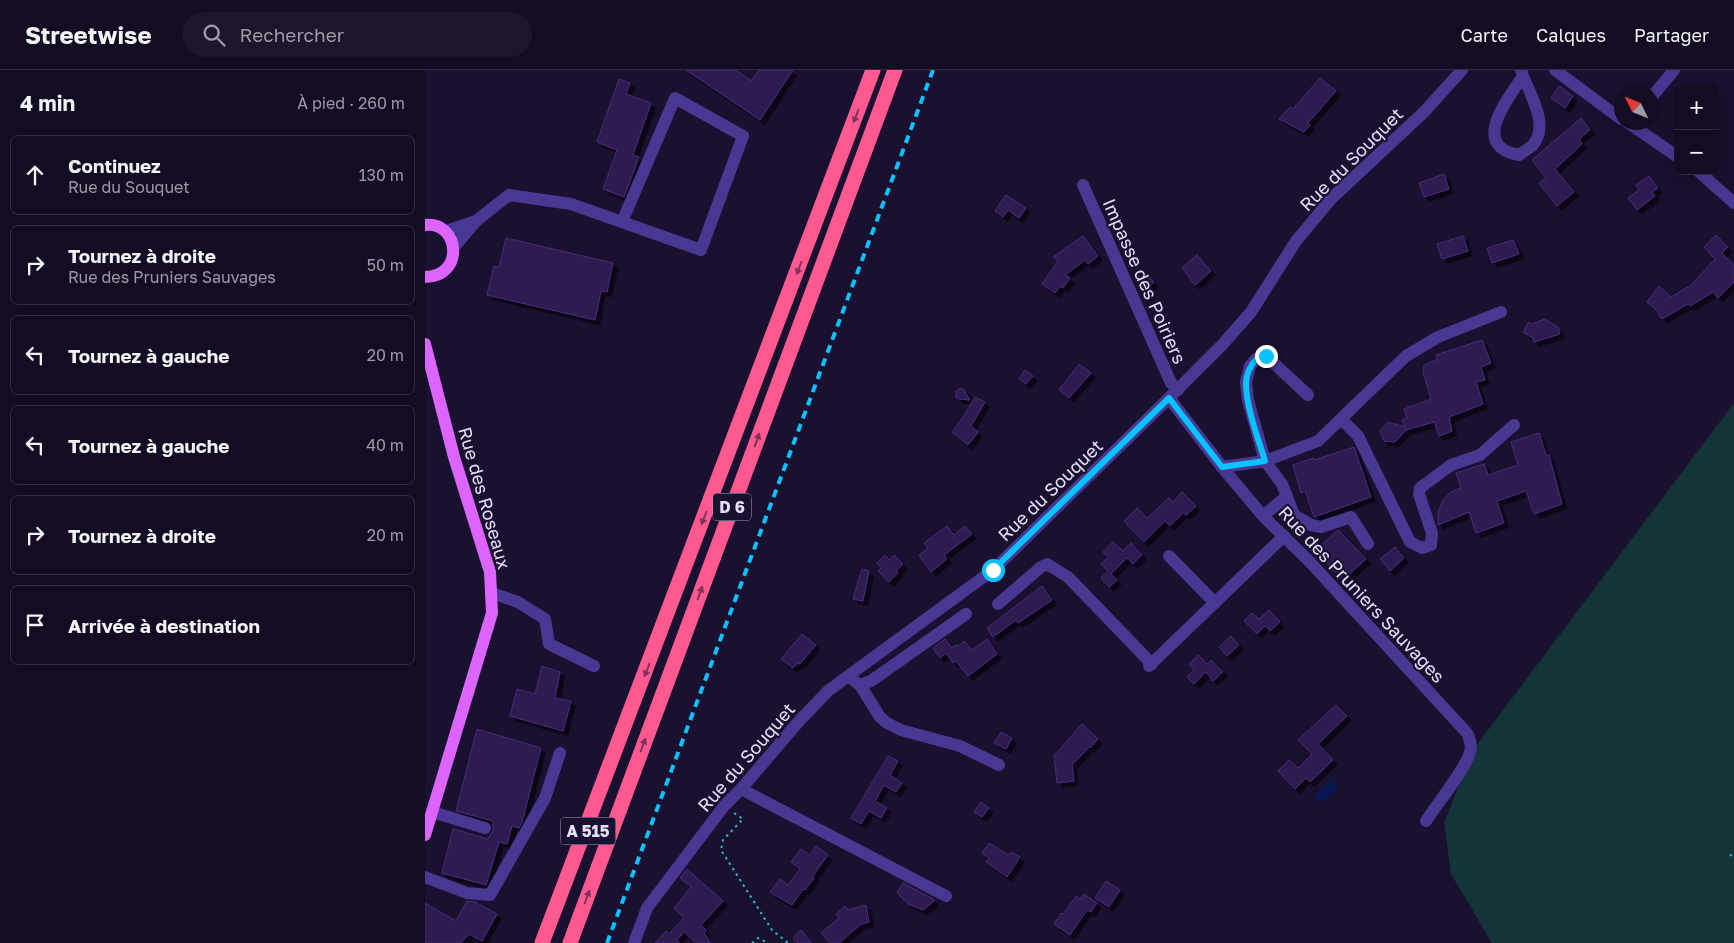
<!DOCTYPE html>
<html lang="fr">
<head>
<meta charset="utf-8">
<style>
  body { margin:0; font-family:"Golos Text",sans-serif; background:#1d152b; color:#f1f3f6 }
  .controls { position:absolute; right:15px; top:15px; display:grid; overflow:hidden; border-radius:8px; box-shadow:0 5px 20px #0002 }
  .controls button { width:45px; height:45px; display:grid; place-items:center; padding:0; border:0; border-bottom:1px solid #332c41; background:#140c23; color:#f1f3f6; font:25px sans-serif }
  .compass { position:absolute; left:1189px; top:15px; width:45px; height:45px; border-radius:50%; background:#140c23; box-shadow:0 5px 20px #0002; rotate:313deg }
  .stop { position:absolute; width:15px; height:15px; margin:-11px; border:4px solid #0ac2ff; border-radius:50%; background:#fff }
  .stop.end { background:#0ac2ff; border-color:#fff; box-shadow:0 1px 5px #0008 }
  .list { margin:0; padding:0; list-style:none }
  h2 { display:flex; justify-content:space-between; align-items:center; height:65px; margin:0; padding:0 20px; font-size:21px }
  h2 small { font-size:16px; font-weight:400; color:#9d9ba6 }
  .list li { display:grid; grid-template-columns:32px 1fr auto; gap:15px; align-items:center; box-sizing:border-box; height:80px; margin:0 10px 10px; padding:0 10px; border:1px solid #332c41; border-radius:8px }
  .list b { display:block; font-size:19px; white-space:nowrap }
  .list p { margin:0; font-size:16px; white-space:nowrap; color:#9d9ba6 }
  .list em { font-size:16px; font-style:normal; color:#9d9ba6 }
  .icon { flex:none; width:28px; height:28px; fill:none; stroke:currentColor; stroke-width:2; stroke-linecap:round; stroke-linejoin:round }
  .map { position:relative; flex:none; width:1309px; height:873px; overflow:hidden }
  header { display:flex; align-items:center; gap:30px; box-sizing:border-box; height:70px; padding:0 25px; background:#140c23; border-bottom:1px solid #332c41 }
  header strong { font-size:24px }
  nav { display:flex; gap:28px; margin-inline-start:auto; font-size:18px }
  .search { width:350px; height:45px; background:#1d152b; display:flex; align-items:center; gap:12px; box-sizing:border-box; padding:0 18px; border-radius:28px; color:#9d9ba6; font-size:19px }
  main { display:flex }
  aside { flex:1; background:#140c23 }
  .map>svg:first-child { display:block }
</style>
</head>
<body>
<header>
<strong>Streetwise</strong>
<div class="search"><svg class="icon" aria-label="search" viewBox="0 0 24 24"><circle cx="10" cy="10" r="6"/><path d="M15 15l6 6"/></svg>Rechercher</div>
<nav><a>Carte</a><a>Calques</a><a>Partager</a></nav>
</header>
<main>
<aside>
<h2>4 min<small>À pied · 260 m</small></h2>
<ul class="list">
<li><svg class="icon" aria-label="ahead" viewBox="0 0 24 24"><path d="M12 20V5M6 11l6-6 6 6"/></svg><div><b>Continuez</b><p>Rue du Souquet</p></div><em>130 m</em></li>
<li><svg class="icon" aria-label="right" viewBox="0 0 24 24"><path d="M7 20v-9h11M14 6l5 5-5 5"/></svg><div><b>Tournez à droite</b><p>Rue des Pruniers Sauvages</p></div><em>50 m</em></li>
<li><svg class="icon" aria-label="left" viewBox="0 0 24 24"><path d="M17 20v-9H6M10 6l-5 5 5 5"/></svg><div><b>Tournez à gauche</b></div><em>20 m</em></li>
<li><svg class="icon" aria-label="left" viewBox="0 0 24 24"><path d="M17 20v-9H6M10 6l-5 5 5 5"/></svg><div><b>Tournez à gauche</b></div><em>40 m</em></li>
<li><svg class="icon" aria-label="right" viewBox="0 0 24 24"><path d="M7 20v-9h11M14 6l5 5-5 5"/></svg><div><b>Tournez à droite</b></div><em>20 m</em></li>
<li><svg class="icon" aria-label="arrive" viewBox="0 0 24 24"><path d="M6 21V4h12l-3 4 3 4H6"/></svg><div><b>Arrivée à destination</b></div></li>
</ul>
</aside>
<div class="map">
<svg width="1309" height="873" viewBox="0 0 1309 873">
  <defs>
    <filter id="shadow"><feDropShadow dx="4.5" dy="4.5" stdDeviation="0" flood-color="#0009"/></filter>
  </defs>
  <rect width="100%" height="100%" fill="#1a102f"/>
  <polygon fill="#133539" points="1309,333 1309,873 1067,873 1026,804 1019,753 1048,680"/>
  <polygon fill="#071751" points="905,710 911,712 912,719 897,733 889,726"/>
  <g fill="#2e1b51" stroke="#482b7f" filter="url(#shadow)">
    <polygon points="261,0 311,0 326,11 334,0 368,0 335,50"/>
    <polygon points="895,8 911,21 883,53 885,55 879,62 854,49 865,37 868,39"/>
    <polygon points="194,9 205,13 201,24 226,33 208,85 214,87 199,127 178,119 192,80 172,72"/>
    <polygon points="1134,16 1148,26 1140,38 1126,28"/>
    <polygon points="1156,48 1165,60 1154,69 1157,74 1130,99 1149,122 1132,136 1114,113 1121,108 1107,90"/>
    <polygon points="1019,104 1024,119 999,127 994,113"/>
    <polygon points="1224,106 1233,118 1227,122 1230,126 1212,140 1203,128 1214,120 1211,115"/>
    <polygon points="581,125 601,138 594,148 583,140 578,147 570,141"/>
    <polygon points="1291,165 1303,177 1297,183 1309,195 1309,212 1293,228 1288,222 1265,236 1263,234 1237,249 1231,240 1222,232 1234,216 1246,227 1266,215 1290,189 1279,177"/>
    <polygon points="658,166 673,186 663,194 660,190 640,205 645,208 638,218 635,216 630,223 617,214 633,191 628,187"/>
    <polygon points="1038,166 1043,181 1017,189 1012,174"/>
    <polygon points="81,168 188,193 182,222 176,221 170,250 62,225 69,196 74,197"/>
    <polygon points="1088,170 1094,184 1067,193 1062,178"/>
    <polygon points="772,185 786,201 770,215 757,198"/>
    <polygon points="721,205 729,212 722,220 714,213"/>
    <polygon points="1120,249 1133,257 1135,264 1109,272 1108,268 1098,262 1104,252 1107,254"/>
    <polygon points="1057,270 1066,293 1056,297 1060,310 1051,312 1058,334 1024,347 1027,361 1014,366 1009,352 981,360 970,372 959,371 955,361 963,352 980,357 977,350 982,348 979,339 1006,329 998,302 999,295 1013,289 1011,285"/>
    <polygon points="654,294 666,303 644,328 634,320"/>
    <polygon points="600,300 608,306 601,314 594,309"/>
    <polygon points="536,318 539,320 545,330 534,329 531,327 531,321"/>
    <polygon points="550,327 560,332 546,356 553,362 543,375 527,362 537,349"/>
    <polygon points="1114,363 1121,385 1124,385 1137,434 1109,444 1101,421 1072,431 1079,453 1051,463 1044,442 1013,455 1013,442 1018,430 1026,422 1036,418 1031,403 1059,394 1063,405 1093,395 1086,372"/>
    <polygon points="929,377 946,427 889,447 880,421 876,423 868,395 888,388 889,390"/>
    <polygon points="757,422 771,436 761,445 758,443 745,456 740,451 719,472 699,451 712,438 722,448 744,428 748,432"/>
    <polygon points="522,456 529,465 540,456 547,464 519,485 522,489 506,502 494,485 503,478 499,473"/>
    <polygon points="913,460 941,489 918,510 890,481"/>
    <polygon points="688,472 698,481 706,473 717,485 708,494 702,488 686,504 692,510 684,517 676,508 683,501 676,494 683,487 678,482"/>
    <polygon points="970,477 979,488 965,501 955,489"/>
    <polygon points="460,485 464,490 469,485 478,494 471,501 473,503 464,512 453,501 456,498 452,493"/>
    <polygon points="437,499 444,501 438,531 428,529"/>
    <polygon points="617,516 627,530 593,553 591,550 568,567 562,558"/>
    <polygon points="844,540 855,552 845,561 840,556 832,564 819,551 827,543 834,549"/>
    <polygon points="377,564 391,575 375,594 373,593 368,598 356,589"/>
    <polygon points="806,566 814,575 802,586 794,577"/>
    <polygon points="520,569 527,578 531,575 533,576 539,571 547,580 562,569 572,584 543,606 531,591 528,593 521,583 515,588 508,578"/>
    <polygon points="773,585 782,594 786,590 798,602 788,611 781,602 769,614 762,607 769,600 764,594"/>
    <polygon points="117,596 135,602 130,628 146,631 138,661 85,646 92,619 110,624"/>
    <polygon points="911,635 922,646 893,674 908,690 885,712 881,708 870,719 853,701 864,690 873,698 887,684 873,670"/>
    <polygon points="657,654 673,669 665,678 664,677 647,695 649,711 632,713 629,686"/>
    <polygon points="52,659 116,678 97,752 94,758 87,756 82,774 74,772 61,815 17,803 28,759 63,769 68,760 68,751 31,741"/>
    <polygon points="576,662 587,668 581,679 569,673"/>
    <polygon points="463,686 473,691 465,705 477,713 471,722 459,715 450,731 462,738 456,748 444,741 436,754 426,748"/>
    <polygon points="556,732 564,738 557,747 549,742"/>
    <polygon points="564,773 583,785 586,782 595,787 582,807 561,792 564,788 557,783"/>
    <polygon points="391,776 403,785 387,807 389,808 380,820 378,819 367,835 345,822 355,809 363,815 375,799 366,792 376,779 385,785"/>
    <polygon points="262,799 298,831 276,855 281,860 279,863 286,873 272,873 259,862 252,870 255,873 230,873 241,861 244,864 259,848 249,838 266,817 255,808"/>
    <polygon points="681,811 695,820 684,837 670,828"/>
    <polygon points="478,813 508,829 509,831 498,840 483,834 472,823"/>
    <polygon points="659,824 672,833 666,842 662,840 645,865 629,854 636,843 638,844 651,826 655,829"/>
    <polygon points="42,831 50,832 72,844 57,871 44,864 36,873 0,873 0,833 31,851"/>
    <polygon points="441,835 444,852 436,854 414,873 405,873 396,863 414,848 411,844 420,836 423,840"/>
    <polygon points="376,860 387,873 373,873 368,868"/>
  </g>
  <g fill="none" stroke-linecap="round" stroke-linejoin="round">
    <g stroke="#28bac9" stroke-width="2" stroke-dasharray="2.5 4" stroke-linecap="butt">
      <polyline points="309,743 318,749 298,770 296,780 347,860 363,873"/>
      <polyline points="1305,786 1309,782"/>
      <polyline points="327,873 333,868 343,873"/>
    </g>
    <g stroke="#493891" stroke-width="12">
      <path d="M1096,0l2,6c8,20 27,51 9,70 -4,3 -9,6 -13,9 -50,-9 -11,-56 4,-79"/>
      <polyline points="1130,0 1196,49"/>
      <polyline points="1226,28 1249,0"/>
      <polyline points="1202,52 1253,87"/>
      <polyline points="1273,101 1309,133"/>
      <polyline points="658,115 746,313 753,320"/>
      <polyline points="51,151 84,125 146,134 276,180 318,66 250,28 197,152"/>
      <polyline points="21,161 51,151 29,177"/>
      <polyline points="883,325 841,286 832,288 825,296 821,312 823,330 840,391 857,414 869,445 886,455 896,457 926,447 943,474"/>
      <path d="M744,328l53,69 41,49 46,45 158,172c3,6 5,12 3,19 -3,15 -34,53 -44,69"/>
      <polyline points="916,349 933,366 985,472 997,478 1006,475 1007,463 994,424 995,418 1026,395 1055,385 1089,355"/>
      <polyline points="797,397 840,391 893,371 981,286 1013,267 1076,242"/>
      <polyline points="838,446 862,426"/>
      <polyline points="744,486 790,533"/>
      <polyline points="67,523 93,532 120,549 124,574 169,596"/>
      <polyline points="573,534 616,497 622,494 643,507 727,594"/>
      <polyline points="724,596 859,466"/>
      <polyline points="423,606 435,615 455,647 462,653 476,660 535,676 574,695"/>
      <polyline points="435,615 446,611 541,544"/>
      <polyline points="316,719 521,826"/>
      <polyline points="7,742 60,758"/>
      <polyline points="0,807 42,823 65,825 120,728 135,683"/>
      <polyline points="209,873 222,838 299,736 316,719 375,650 403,621 423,606 568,500 744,328 797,275 826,242 871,171 907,128 999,42 1037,0"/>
    </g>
    <g stroke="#dd65ff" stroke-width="12">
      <path d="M0,155c35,-4 40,52 0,52"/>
      <polyline points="0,274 29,387 65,502 67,543 0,765"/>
    </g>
    <g stroke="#ff5990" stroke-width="15">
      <polyline points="117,873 448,0"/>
      <polyline points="145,873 470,0"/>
    </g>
    <polyline stroke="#0ac2ff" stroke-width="4" stroke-dasharray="8 6" stroke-linecap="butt" points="182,873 508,0"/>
  </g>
  <defs><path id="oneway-solid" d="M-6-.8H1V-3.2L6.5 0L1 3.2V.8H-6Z" transform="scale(1.25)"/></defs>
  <g fill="#81315b">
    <use href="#oneway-solid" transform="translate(431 46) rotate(111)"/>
    <use href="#oneway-solid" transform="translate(374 198) rotate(111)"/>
    <use href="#oneway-solid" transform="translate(332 370) rotate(-70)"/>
    <use href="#oneway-solid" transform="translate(279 448) rotate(111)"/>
    <use href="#oneway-solid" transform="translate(275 523) rotate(-70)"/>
    <use href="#oneway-solid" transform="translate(222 600) rotate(111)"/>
    <use href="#oneway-solid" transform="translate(218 675) rotate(-70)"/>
    <use href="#oneway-solid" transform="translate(162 827) rotate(-70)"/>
  </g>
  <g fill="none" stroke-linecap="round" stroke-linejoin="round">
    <path stroke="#0ac2ff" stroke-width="6" d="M568,500l176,-172 53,69 43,-6c-7,-23 -19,-54 -19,-78 0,-10 5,-18 11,-25l9,-2"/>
  </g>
  <g text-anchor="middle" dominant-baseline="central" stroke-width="4.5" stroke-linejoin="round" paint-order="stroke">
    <g fill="#1a102f" stroke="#aaa0c1" stroke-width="1">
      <rect x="288" y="423.5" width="38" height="27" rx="4"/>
      <rect x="135.5" y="747.5" width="55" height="27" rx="4"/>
    </g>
    <g font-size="16" font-weight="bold" fill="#e7deff">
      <text x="307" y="437">D 6</text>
      <text x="163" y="761">A 515</text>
    </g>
    <g font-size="18" fill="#e7deff" stroke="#1a102f">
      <text transform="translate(926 89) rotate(-45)">Rue du Souquet</text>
      <text transform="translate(720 211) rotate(66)">Impasse des Poiriers</text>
      <text transform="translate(625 420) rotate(-44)">Rue du Souquet</text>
      <text transform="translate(60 428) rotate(74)">Rue des Roseaux</text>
      <text transform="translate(937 524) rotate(47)">Rue des Pruniers Sauvages</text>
      <text transform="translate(321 687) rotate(-49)">Rue du Souquet</text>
    </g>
  </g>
</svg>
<div class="controls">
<button>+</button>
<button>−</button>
</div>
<svg class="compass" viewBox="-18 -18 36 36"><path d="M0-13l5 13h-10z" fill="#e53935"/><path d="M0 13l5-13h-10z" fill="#9d9ba6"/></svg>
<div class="stop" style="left:568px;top:500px"></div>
<div class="stop end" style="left:841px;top:286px"></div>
</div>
</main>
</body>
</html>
